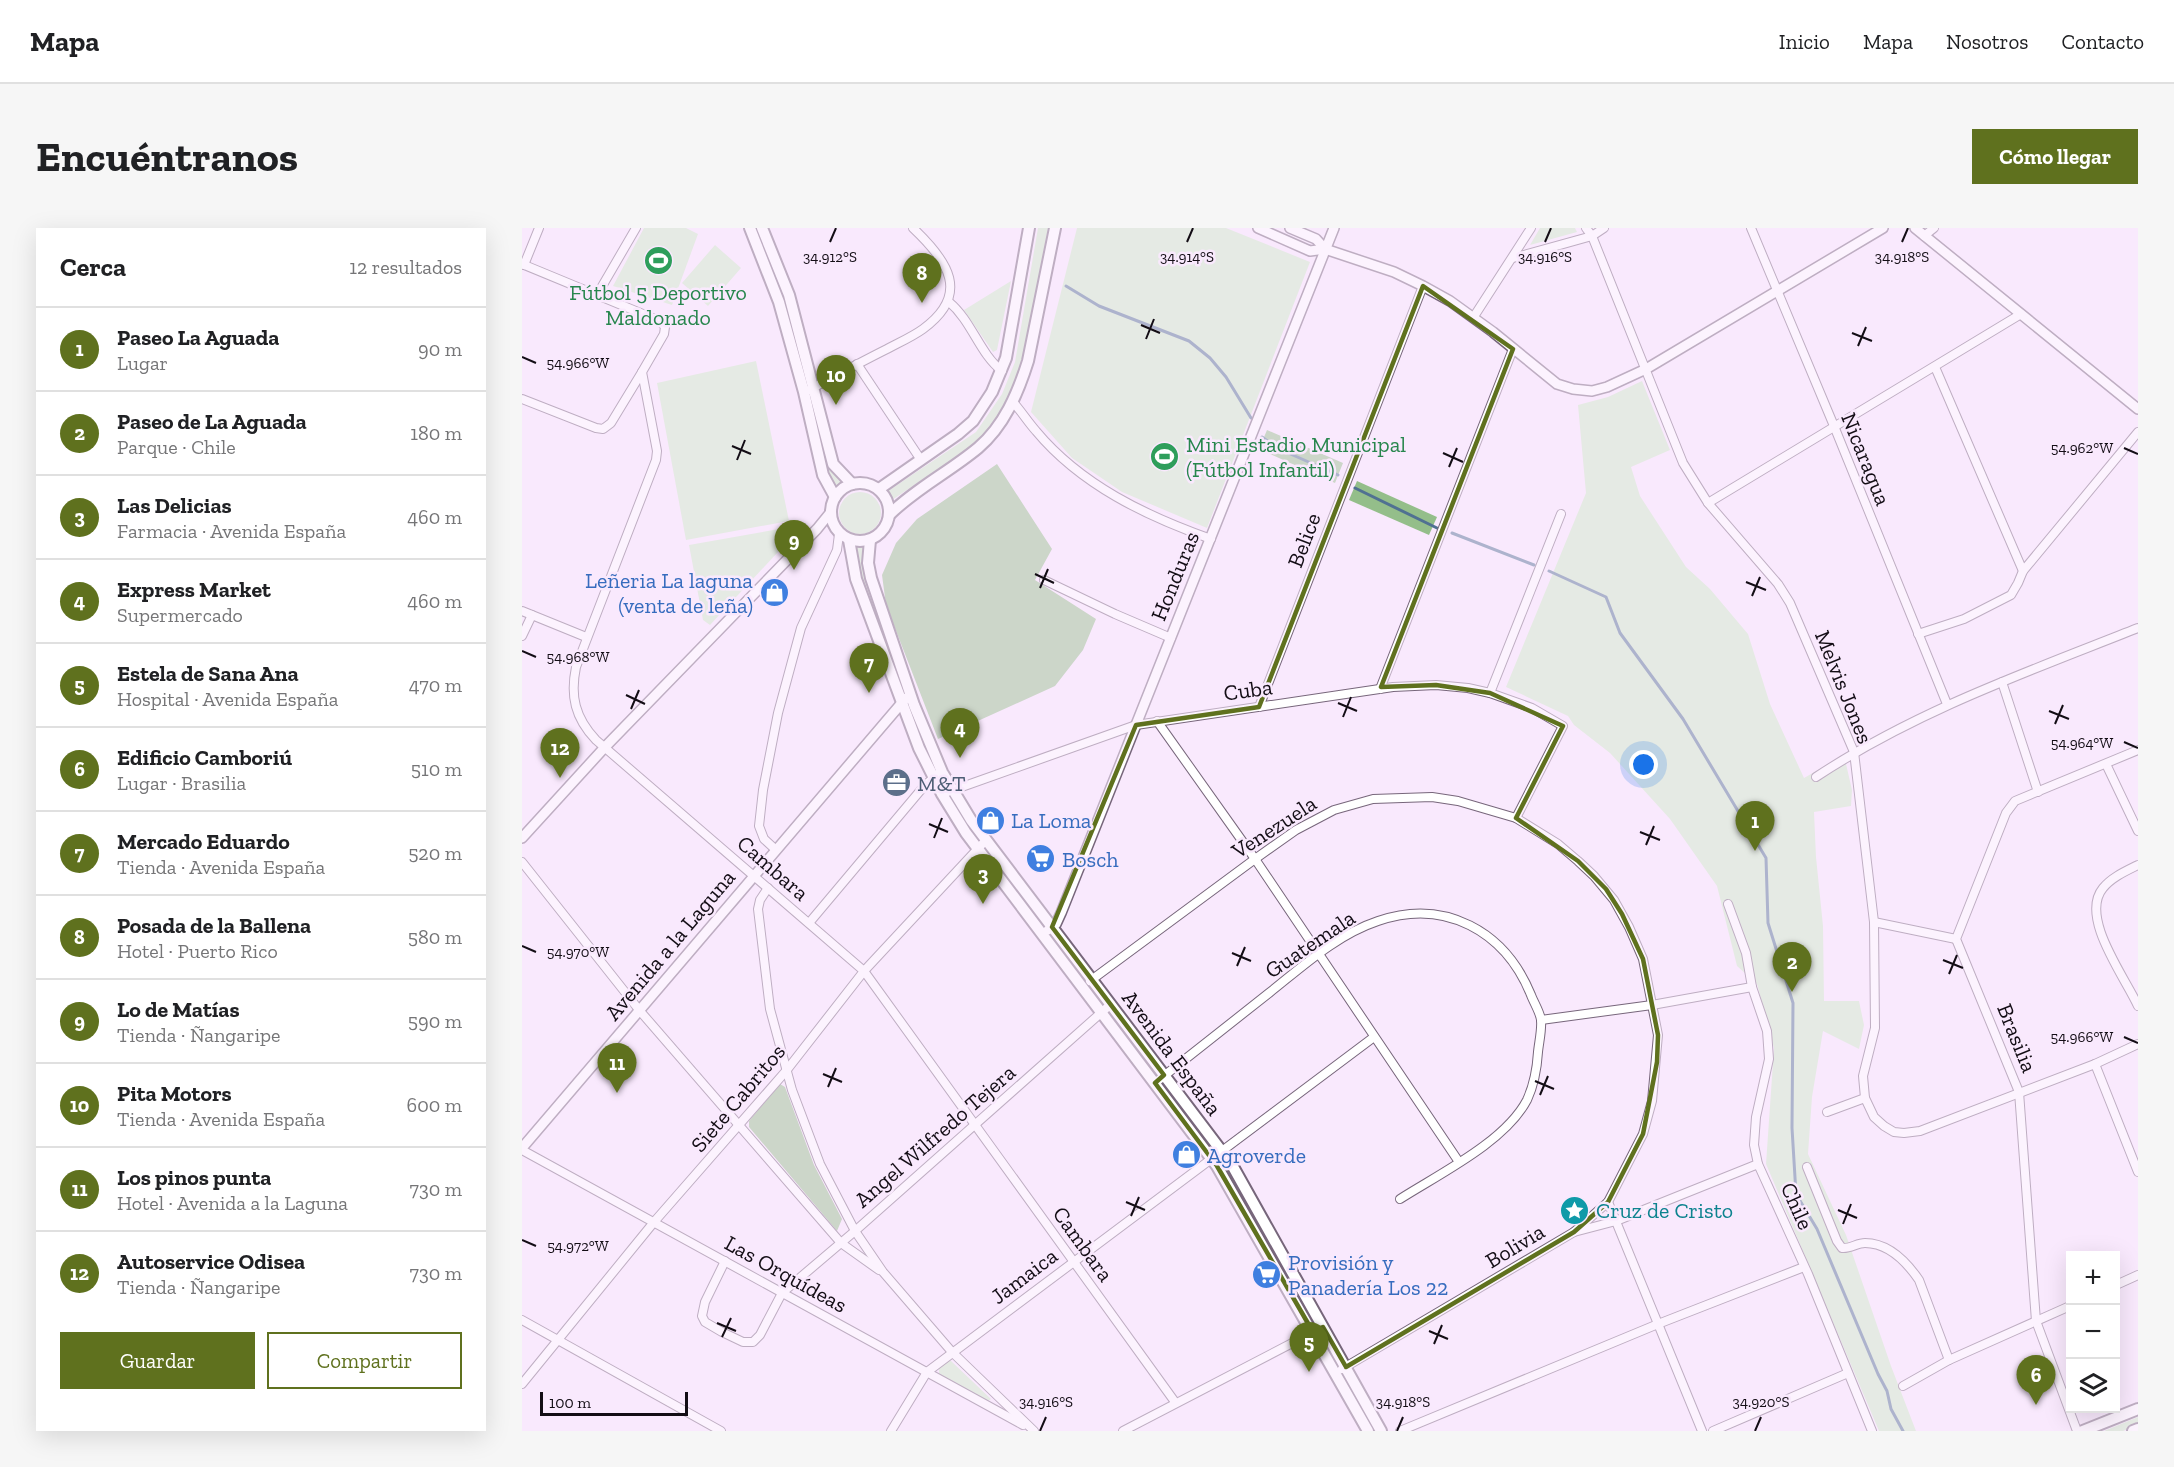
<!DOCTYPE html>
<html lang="es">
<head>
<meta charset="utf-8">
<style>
  body { margin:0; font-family:"Zilla Slab",serif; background:#f6f6f6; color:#202124 }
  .controls { position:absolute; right:18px; bottom:18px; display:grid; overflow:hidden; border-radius:0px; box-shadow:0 6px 24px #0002 }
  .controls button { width:54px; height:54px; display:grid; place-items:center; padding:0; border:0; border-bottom:2px solid #e0e0e0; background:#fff; color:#202124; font:30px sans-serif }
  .scale { position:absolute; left:18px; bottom:15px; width:148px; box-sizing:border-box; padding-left:6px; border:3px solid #130d15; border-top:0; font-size:16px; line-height:21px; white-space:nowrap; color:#130d15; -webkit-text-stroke:4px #f9e9fd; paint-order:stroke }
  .you { position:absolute; left:1122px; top:537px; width:21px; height:21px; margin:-15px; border:4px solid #fff; border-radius:50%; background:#1a73e8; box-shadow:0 0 0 9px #1a73e833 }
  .badge { display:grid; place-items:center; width:39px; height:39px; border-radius:50%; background:#5f711e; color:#fff; font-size:20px; font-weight:700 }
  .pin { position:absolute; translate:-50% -50px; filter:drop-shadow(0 2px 3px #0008) }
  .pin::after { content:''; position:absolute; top:32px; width:21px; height:18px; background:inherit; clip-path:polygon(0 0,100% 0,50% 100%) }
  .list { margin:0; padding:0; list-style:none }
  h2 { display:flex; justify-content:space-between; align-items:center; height:78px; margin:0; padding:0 24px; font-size:26px }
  h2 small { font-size:20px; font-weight:400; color:#757577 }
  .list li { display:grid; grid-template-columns:39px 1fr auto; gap:18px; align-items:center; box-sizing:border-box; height:84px; padding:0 24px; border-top:2px solid #e0e0e0 }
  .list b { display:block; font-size:22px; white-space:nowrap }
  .list p { margin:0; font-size:20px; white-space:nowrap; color:#757577 }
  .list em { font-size:20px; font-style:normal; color:#757577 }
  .actions { display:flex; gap:12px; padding:18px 24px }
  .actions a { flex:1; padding:14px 0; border:2px solid #5f711e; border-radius:0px; text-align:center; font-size:21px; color:#5f711e }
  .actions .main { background:#5f711e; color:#fff }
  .icon { flex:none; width:33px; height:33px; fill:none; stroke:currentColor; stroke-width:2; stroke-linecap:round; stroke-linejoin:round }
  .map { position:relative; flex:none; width:1616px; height:1203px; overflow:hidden; border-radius:0px }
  header { display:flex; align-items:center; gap:36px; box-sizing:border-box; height:84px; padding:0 30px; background:#fff; border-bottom:2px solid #e0e0e0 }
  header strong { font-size:28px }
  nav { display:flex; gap:33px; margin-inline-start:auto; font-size:21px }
  .intro { display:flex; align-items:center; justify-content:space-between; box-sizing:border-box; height:144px; padding:0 36px }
  h1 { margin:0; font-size:42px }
  .button { padding:15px 27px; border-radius:0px; background:#5f711e; color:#fff; font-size:21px; font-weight:700 }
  main { display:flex; gap:36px; padding:0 36px }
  aside { flex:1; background:#fff; border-radius:0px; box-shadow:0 6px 24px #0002 }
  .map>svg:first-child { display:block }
</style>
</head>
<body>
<header>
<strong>Mapa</strong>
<nav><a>Inicio</a><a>Mapa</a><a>Nosotros</a><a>Contacto</a></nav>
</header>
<div class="intro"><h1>Encuéntranos</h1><a class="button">Cómo llegar</a></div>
<main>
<aside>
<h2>Cerca<small>12 resultados</small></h2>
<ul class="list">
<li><span class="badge">1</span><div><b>Paseo La Aguada</b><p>Lugar</p></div><em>90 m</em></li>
<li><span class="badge">2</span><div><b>Paseo de La Aguada</b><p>Parque · Chile</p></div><em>180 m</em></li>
<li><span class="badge">3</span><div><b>Las Delicias</b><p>Farmacia · Avenida España</p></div><em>460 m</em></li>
<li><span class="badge">4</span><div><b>Express Market</b><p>Supermercado</p></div><em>460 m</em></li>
<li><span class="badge">5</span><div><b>Estela de Sana Ana</b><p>Hospital · Avenida España</p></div><em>470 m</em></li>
<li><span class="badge">6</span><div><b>Edificio Camboriú</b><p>Lugar · Brasilia</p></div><em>510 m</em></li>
<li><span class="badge">7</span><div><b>Mercado Eduardo</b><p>Tienda · Avenida España</p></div><em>520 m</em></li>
<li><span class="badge">8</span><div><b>Posada de la Ballena</b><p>Hotel · Puerto Rico</p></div><em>580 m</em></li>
<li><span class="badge">9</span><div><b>Lo de Matías</b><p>Tienda · Ñangaripe</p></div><em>590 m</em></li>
<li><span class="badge">10</span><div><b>Pita Motors</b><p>Tienda · Avenida España</p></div><em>600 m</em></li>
<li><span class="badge">11</span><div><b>Los pinos punta</b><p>Hotel · Avenida a la Laguna</p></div><em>730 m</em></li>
<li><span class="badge">12</span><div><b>Autoservice Odisea</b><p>Tienda · Ñangaripe</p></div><em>730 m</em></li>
</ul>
<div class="actions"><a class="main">Guardar</a><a>Compartir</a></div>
</aside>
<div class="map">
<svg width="1616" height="1203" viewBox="0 0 1616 1203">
  <rect width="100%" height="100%" fill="#f9e9fd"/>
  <g fill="#cdeac6">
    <polygon points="122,0 164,0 176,6 150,77 91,58"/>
    <polygon points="516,0 526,0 500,138 488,169 461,209 434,229 370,272 366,263 454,204 480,166 493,134"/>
    <polygon points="555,0 704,0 788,34 685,300 600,264 550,230 509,184"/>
    <polygon points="1018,0 1053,0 1055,4 1008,17"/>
    <polygon points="193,17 219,40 186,78 160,55"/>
    <polygon points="489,53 475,122 471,124 442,82"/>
    <polygon points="234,133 267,293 164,312 135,155"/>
    <polygon points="1120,153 1148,222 1109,239 1118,268 1164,339 1188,361 1226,406 1248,476 1282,550 1322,527 1330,562 1329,578 1292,584 1294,629 1301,698 1302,773 1337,773 1342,797 1337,821 1301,803 1290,869 1286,926 1324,1007 1369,1138 1394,1203 1357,1203 1244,936 1252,820 1235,756 1215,738 1195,658 1148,591 1088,525 1052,497 1046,488 984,459 1064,265 1056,177 1086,169"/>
    <polygon points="292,179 324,253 317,261 308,253 305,246 289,180"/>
    <circle cx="338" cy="285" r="21"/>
    <polygon points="268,299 270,309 188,397 181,392 167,317"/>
    <polygon points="342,317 343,348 352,371 380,457 378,459 336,350 334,318"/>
    <polygon points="426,1133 429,1133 469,1171 466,1173 417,1146 417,1140"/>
    <polygon points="1616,1189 1616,1197 1601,1203 1582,1203"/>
  </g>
  <g fill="#94be8a">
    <polygon points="745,202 821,235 813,255 737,221"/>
    <polygon points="475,236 530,321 513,352 574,391 561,422 533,458 416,511 364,377 360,347 374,315 395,291"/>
    <polygon points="835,253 915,289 907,307 827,272"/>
    <polygon points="258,856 263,859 292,937 320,991 315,1003 227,899 227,893"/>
  </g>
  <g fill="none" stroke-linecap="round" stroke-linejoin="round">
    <g stroke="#507192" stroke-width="3">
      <polyline points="544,58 577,78 667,113 688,130 704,149 729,190"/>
      <polyline points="740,209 755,220 816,247"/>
      <polyline points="833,260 915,300"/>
      <polyline points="930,305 1012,337"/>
      <polyline points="1027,343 1084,369 1098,405 1161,491 1244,630 1246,695 1271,775 1270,900 1274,966 1295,1001 1356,1146 1365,1163 1369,1181 1381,1203"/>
    </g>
    <defs>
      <g id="minor">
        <polyline points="1064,0 1070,8 1161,235 1186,275 1256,356 1268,375 1332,524 1352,694 1353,800 1341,848 1343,870 1352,889 1362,898 1372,904 1382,905 1398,903 1573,836 1616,816"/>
        <polyline points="1229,0 1312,198 1425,476"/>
        <polyline points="1402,8 1412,0"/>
        <polyline points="991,30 1070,8 1082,0"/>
        <path d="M0,36l138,57 5,6 -1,7 -22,38 15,79 -1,9 -80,207c-6,29 -1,51 20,73l268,231 311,431"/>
        <polyline points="2,37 17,0"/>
        <polyline points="75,67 114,0"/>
        <path d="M427,74c23,19 30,51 53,69"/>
        <polyline points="951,90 1009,0"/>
        <polyline points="335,136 399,232"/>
        <polyline points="1413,139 1501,343"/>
        <path d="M287,162c26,-14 52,-28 78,-41 11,-6 25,-12 36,-20 48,-35 25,-68 -10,-101"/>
        <polyline points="0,171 74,200 81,201 89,195 120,144"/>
        <path d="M491,174c8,9 15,20 23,29 45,54 110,85 175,108"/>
        <polyline points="1186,275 1499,86"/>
        <polyline points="522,352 593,386 649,410"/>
        <polyline points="0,383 64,409"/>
        <polyline points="1396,406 1442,391 1489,367 1496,355 1501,343 1616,204"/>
        <polyline points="0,408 10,387"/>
        <polyline points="1480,454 1516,564"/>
        <polyline points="858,461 991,121"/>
        <polyline points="968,465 1039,286"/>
        <polyline points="737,479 901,58"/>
        <polyline points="635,493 733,631 937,934"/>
        <polyline points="1584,536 1616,603"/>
        <path d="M1294,549c100,-66 211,-105 322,-149"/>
        <polyline points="420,566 614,497 871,459 914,457 946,460 968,465 1010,480 1041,498 994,590"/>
        <polyline points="254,622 242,611 237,598 241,562 256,485 279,400 315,322 317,306"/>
        <polyline points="0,634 118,783 319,1015 357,1042"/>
        <path d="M1616,637c-12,6 -26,12 -35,23 -24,29 22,89 35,118"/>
        <polyline points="246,660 238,672 236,681 248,781 270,862 298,936 333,1003 361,1044 430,1124 512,1203"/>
        <polyline points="1206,676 1224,725 1230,759 1245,803 1247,831 1234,889 1232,917 1236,936 1286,1046 1350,1203"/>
        <polyline points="1352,694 1434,711"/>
        <polyline points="287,695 403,557 415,547"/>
        <polyline points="568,753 733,631 774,602 812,582 851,571 910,569 936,573 994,590 1036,616 1056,633 1072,648 1092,672 1107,699 1121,731 1136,807 1130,873 1121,906 1086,974 1052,1004"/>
        <polyline points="1019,792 1130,777 1230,759"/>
        <polyline points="1573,836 1616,944"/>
        <path d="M633,855c38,-30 76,-60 114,-90 33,-26 67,-58 109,-72 67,-23 127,10 153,74 3,8 9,17 10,25 1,10 -2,22 -3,32 -1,16 -4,33 -11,48 -22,42 -88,74 -127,99"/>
        <polyline points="1305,884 1343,870"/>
        <polyline points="0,922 501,1197"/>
        <path d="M1285,939l30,74 5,7c8,1 15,-5 23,-5 24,0 41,18 54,37l30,80"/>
        <polyline points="1086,974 1180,1203"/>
        <polyline points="203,1033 183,1074 180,1088 183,1094 200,1104 221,1114 231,1114 238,1107 260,1065 333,1003 589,776"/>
        <polyline points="1594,1057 1616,1047"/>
        <polyline points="0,1092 199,1203"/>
        <polyline points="820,1141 1052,1004 1094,993 1236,936"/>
        <polyline points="0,1156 132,994 264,843 342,743 464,612"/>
        <polyline points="1381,1158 1427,1132 1548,1078"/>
        <polyline points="369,1203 405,1144 852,809"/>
        <polyline points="601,1203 801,1099"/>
        <polyline points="878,1203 1136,1096 1282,1039"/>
        <polyline points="1191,1203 1326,1145"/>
        <polyline points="1555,1203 1514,1093 1497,864 1434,711 1484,585 1493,573 1616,522"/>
      </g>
      <g id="tertiary">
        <polyline points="736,0 788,23 803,21"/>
        <polyline points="768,0 794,11 803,21 872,44 901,58 928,73 971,104 1035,156 1051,161 1070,163 1085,159 1124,141 1361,0"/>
        <polyline points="1393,0 1616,181"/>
        <polyline points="0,610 83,519 295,301 308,285"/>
        <polyline points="526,702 534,696 539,685 812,0"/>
        <polyline points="0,920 384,470"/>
      </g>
      <g id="secondary">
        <polyline points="228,0 257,74 282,164 301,247 313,269"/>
        <polyline points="240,0 267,67 311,236 330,256"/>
        <circle cx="338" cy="284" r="29"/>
        <polyline points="357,261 436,206 451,193 470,164 484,130 507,0"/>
        <path d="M367,287c26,-26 60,-43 89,-67 26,-22 40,-55 50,-87l27,-133"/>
        <polyline points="327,312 334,351 397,520 420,566 444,605 695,938 846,1203"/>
        <polyline points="348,312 346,335 349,350 392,477 420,544 449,592 710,937 859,1203"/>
        <polyline points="1561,1203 1616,1181"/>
        <polyline points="1611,1203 1616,1201"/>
      </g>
    </defs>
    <use href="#minor" stroke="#77667b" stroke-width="10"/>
    <use href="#tertiary" stroke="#77667b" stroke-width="12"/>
    <use href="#secondary" stroke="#77667b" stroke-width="14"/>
    <use href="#minor" stroke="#fff" stroke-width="8"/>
    <use href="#tertiary" stroke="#fff" stroke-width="9"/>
    <use href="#secondary" stroke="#fff" stroke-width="10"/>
  </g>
  <path d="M0 0H1616V1203H0ZM901,58l90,63 -132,338 55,-2 54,8 73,33 -47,92 62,43 28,28 16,25 21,45 15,76 -1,27 -14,72 -35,68 -34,30 -228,135 -23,-40 -10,5 -96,-166 -62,-83 9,-8 -112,-148 84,-202 123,-18z" fill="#f9e9fd" fill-opacity=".55" fill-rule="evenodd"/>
  <path fill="none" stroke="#5f711e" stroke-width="4.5" stroke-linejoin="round" d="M901,58l90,63 -132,338 55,-2 54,8 73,33 -47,92 62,43 28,28 16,25 21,45 15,76 -1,27 -14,72 -35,68 -34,30 -228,135 -23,-40 -10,5 -96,-166 -62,-83 9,-8 -112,-148 84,-202 123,-18z"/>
  <path fill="none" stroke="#130d15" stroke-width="2" d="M308,14l6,-14M665,14l6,-14M1023,14l6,-14M1380,14l6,-14M619,97l19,8M1330,105l20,8M624,111l8,-20M1336,118l8,-19M0,129l14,6M210,218l19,8M1602,220l14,6M921,225l20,9M215,232l8,-20M927,239l8,-19M513,346l19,9M1224,354l20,8M518,360l8,-19M1230,368l8,-19M0,423l14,6M104,467l19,9M816,475l19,8M109,481l8,-19M1527,483l20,8M821,489l8,-20M1533,496l8,-19M1602,514l14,6M407,596l19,8M1118,604l20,8M412,610l8,-20M1124,617l8,-19M0,718l14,6M710,725l19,8M1421,732l20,8M715,738l8,-19M1427,746l8,-19M1602,809l14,6M301,846l19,8M1013,853l19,8M306,859l8,-19M1018,867l8,-19M604,974l19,8M1316,982l19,8M609,988l8,-19M1321,996l8,-20M0,1012l14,6M195,1095l19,8M907,1103l19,8M200,1109l9,-19M912,1116l8,-19M518,1203l6,-14M875,1203l6,-14M1233,1203l6,-14"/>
  <defs>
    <symbol id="stadium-disc" viewBox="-11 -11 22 22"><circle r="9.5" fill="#2e9e5b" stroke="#f9e9fd"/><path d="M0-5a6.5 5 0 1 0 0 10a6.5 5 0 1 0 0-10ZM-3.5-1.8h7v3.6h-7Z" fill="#fff"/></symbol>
    <symbol id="shop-disc" viewBox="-11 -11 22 22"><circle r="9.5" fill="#3f7fe0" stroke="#f9e9fd"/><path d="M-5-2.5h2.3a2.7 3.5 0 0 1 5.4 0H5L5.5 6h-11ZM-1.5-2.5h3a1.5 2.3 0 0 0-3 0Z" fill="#fff"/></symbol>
    <symbol id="office-disc" viewBox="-11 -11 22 22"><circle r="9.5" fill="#5c6f8a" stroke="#f9e9fd"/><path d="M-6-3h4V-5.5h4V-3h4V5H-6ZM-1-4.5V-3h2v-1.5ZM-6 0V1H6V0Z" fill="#fff"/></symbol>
    <symbol id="supermarket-disc" viewBox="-11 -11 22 22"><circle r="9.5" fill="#3f7fe0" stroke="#f9e9fd"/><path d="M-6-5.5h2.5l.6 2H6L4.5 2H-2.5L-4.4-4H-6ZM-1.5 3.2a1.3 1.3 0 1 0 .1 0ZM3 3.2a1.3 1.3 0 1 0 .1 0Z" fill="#fff"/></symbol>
    <symbol id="sight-disc" viewBox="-11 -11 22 22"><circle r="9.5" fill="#0f9aa8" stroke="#f9e9fd"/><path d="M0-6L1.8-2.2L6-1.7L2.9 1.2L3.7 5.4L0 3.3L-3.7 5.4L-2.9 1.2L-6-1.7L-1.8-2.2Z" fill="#fff"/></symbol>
  </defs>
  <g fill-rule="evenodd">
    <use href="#stadium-disc" x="120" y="16" width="33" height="33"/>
    <use href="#stadium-disc" x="626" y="212" width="33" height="33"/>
    <use href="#shop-disc" x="236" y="348" width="33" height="33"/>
    <use href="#office-disc" x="358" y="538" width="33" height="33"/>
    <use href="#shop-disc" x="452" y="576" width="33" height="33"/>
    <use href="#supermarket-disc" x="502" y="614" width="33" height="33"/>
    <use href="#shop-disc" x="648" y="910" width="33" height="33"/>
    <use href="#sight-disc" x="1036" y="966" width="33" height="33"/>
    <use href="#supermarket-disc" x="728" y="1030" width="33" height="33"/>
  </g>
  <g text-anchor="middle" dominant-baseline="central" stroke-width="5" stroke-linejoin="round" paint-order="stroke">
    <g font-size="22" fill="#27864d" stroke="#f9e9fd">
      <text x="136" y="64">Fútbol 5 Deportivo<tspan x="136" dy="25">Maldonado</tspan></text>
      <text x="664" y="216" text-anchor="start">Mini Estadio Municipal<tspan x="664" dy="25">(Fútbol Infantil)</tspan></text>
    </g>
    <g font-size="22" fill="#130d15" stroke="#f9e9fd">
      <text transform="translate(1344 231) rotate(68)">Nicaragua</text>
      <text transform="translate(782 312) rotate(-69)">Belice</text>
      <text transform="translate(653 348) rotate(-68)">Honduras</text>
      <text transform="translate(1322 459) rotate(68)">Melvis Jones</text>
      <text transform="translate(726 462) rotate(-8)">Cuba</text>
      <text transform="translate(752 599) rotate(-33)">Venezuela</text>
      <text transform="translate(251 640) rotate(41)">Cambara</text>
      <text transform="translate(788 716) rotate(-34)">Guatemala</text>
      <text transform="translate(148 717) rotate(-50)">Avenida a la Laguna</text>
      <text transform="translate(1495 810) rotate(68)">Brasilia</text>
      <text transform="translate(650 825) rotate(53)">Avenida España</text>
      <text transform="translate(216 870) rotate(-50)">Siete Cabritos</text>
      <text transform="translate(413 908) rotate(-41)">Angel Wilfredo Tejera</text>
      <text transform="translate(1275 978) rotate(66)">Chile</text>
      <text transform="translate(561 1016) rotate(54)">Cambara</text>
      <text transform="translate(993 1018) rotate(-31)">Bolivia</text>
      <text transform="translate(264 1046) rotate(29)">Las Orquídeas</text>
      <text transform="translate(502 1048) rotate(-37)">Jamaica</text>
    </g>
    <g font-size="22" fill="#366cbe" stroke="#f9e9fd" text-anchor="start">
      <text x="231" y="352" text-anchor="end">Leñeria La laguna<tspan x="231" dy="25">(venta de leña)</tspan></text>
      <text x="489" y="592">La Loma</text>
      <text x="540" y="631">Bosch</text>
      <text x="685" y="927">Agroverde</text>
      <text x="766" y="1034">Provisión y<tspan x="766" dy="25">Panadería Los 22</tspan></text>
    </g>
    <g font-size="22" fill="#4e5e75" stroke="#f9e9fd" text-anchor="start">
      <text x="395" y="555">M&amp;T</text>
    </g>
    <g font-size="22" fill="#0d838f" stroke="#f9e9fd" text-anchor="start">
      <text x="1074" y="982">Cruz de Cristo</text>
    </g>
  </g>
  <g font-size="15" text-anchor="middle" fill="#130d15" stroke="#f9e9fd" stroke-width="5" stroke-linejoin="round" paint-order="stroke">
    <text x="308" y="34">34.912°S</text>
    <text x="665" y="34">34.914°S</text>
    <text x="1380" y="34">34.918°S</text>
    <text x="1023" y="34">34.916°S</text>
    <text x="56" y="140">54.966°W</text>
    <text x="1560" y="225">54.962°W</text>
    <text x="56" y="434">54.968°W</text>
    <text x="1560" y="520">54.964°W</text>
    <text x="56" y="729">54.970°W</text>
    <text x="1560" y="814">54.966°W</text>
    <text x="56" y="1023">54.972°W</text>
    <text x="524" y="1179">34.916°S</text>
    <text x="881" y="1179">34.918°S</text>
    <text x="1239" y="1179">34.920°S</text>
  </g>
</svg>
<div class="controls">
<button>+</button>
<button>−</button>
<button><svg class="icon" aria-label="layers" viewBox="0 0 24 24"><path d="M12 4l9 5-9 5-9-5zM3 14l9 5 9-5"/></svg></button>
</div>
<div class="scale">100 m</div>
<div class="you"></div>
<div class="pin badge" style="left:1233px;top:623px">1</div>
<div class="pin badge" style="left:1270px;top:764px">2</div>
<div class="pin badge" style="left:461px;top:676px">3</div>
<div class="pin badge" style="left:438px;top:530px">4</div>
<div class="pin badge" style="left:787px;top:1144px">5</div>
<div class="pin badge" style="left:1514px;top:1177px">6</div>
<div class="pin badge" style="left:347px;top:465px">7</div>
<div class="pin badge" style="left:400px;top:75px">8</div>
<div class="pin badge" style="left:272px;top:342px">9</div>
<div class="pin badge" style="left:314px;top:177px">10</div>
<div class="pin badge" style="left:95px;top:865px">11</div>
<div class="pin badge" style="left:38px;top:550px">12</div>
</div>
</main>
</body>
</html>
